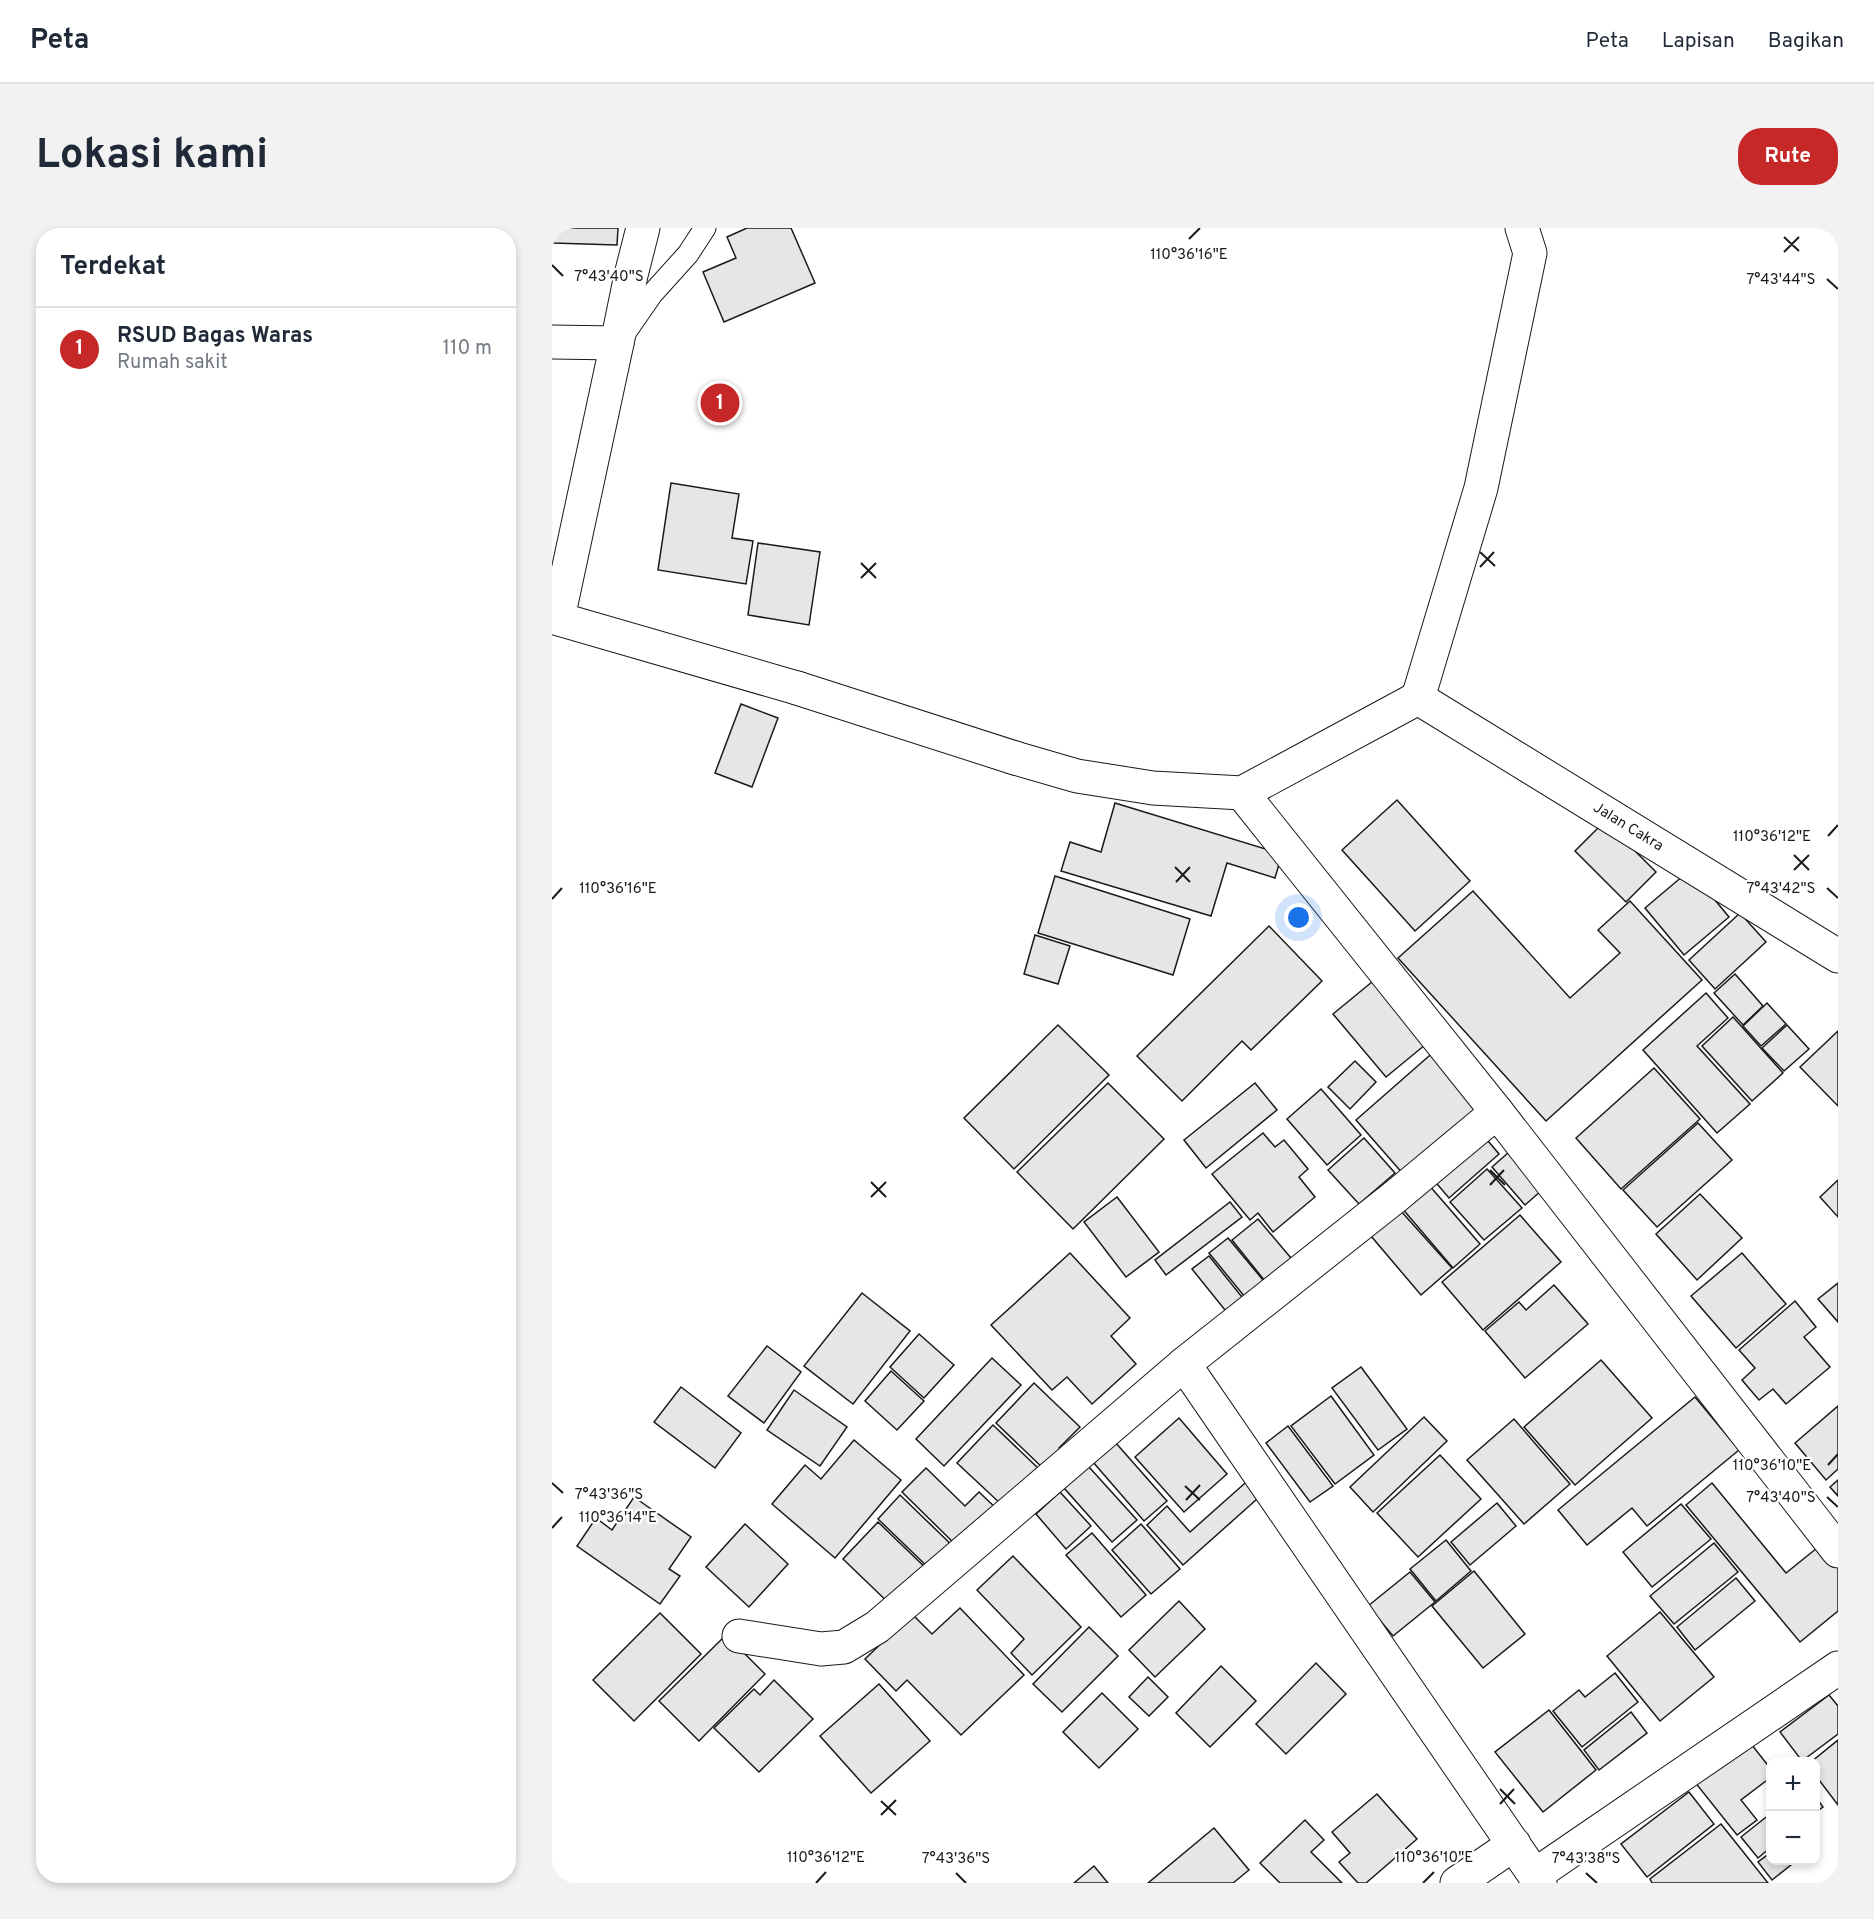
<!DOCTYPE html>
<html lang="id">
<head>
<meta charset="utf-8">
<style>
  body { margin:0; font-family:Overpass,sans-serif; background:#f2f2f3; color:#1f2937 }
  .controls { position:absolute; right:18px; bottom:18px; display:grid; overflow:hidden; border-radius:12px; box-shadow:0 3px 9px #0003 }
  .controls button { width:54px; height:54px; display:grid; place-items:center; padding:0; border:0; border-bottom:2px solid #e0e1e3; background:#fff; color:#1f2937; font:30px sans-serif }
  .you { position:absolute; left:747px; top:690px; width:21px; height:21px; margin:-15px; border:4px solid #fff; border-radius:50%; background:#1a73e8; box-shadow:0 0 0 9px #1a73e833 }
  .badge { display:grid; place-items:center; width:39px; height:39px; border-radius:50%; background:#c62828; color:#fff; font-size:20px; font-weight:700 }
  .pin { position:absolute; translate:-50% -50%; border:3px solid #fff; box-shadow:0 2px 6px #0006 }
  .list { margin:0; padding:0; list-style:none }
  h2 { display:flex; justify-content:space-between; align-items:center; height:78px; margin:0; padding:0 24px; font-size:26px }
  h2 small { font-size:20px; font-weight:400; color:#747a83 }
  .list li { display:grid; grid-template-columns:39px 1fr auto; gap:18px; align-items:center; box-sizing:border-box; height:84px; padding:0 24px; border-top:2px solid #e0e1e3 }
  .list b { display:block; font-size:22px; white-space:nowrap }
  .list p { margin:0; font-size:20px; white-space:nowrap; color:#747a83 }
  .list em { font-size:20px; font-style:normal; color:#747a83 }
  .map { position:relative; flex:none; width:1286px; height:1655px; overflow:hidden; border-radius:24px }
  header { display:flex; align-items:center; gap:36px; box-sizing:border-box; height:84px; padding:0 30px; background:#fff; border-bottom:2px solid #e0e1e3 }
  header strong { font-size:28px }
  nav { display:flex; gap:33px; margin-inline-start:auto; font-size:21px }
  .intro { display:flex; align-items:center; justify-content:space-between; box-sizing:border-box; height:144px; padding:0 36px }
  h1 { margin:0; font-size:42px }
  .button { padding:15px 27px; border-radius:24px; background:#c62828; color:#fff; font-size:21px; font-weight:700 }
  main { display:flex; gap:36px; padding:0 36px }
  aside { flex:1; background:#fff; border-radius:24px; box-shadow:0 3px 9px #0003 }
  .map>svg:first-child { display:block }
</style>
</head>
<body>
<header>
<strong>Peta</strong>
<nav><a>Peta</a><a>Lapisan</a><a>Bagikan</a></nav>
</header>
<div class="intro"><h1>Lokasi kami</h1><a class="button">Rute</a></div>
<main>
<aside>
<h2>Terdekat<small></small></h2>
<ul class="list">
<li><span class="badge">1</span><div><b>RSUD Bagas Waras</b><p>Rumah sakit</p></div><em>110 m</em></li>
</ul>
</aside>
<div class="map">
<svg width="1286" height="1655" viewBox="0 0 1286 1655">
  <rect width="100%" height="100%" fill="#fff"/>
  <g fill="#e6e6e6" stroke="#1a1a1a" stroke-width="1.5">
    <polygon points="0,0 66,0 65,17 0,15"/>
    <polygon points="195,0 239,0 263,55 172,94 151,44 184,30 175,9"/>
    <polygon points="119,255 187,266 180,310 201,313 194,356 106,342"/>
    <polygon points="206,315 268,324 257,397 196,387"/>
    <polygon points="189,476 226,490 200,559 163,545"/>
    <polygon points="845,572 918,653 863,703 790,622"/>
    <polygon points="563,575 730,626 723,650 675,635 659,688 509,643 518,614 549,624"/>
    <polygon points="1053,593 1104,644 1074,674 1023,623"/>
    <polygon points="1138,642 1177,689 1132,727 1093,680"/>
    <polygon points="503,648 638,691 621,747 486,705"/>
    <polygon points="921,663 1018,770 1068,725 1046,702 1078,673 1150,752 994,893 846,730"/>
    <polygon points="1188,685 1214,714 1163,761 1137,732"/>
    <polygon points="717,698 770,753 699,822 690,813 630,873 585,828"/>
    <polygon points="483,707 518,718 506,756 472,746"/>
    <polygon points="1183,746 1211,778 1191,797 1162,765"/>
    <polygon points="826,749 879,812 834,849 781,786"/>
    <polygon points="1154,765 1176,790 1145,818 1198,876 1165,905 1091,822"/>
    <polygon points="1215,775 1234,796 1209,818 1191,798"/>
    <polygon points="1181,789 1231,845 1200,873 1150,818"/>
    <polygon points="506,797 557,847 462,941 412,890"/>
    <polygon points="1235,797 1257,821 1232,843 1210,820"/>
    <polygon points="1286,803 1286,878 1248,839"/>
    <polygon points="885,821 933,875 852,947 804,892"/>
    <polygon points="803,833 824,854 798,881 776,859"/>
    <polygon points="1102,840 1148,891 1069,961 1024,910"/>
    <polygon points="556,855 612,911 521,1001 465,944"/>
    <polygon points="703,855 725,882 654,940 632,912"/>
    <polygon points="769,861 809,907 775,937 735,891"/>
    <polygon points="1146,895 1180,932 1105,999 1071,962"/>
    <polygon points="711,905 723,919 732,912 756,941 747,949 763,969 721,1004 706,985 698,992 660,946"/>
    <polygon points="931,907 947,926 897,970 880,950"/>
    <polygon points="812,910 843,945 807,976 776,942"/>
    <polygon points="965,917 998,955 973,977 940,939"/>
    <polygon points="935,941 970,980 932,1012 898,974"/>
    <polygon points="1286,952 1286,989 1268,969"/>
    <polygon points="876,956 928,1016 901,1040 849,979"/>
    <polygon points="1148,966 1190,1010 1145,1052 1104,1006"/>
    <polygon points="565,969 607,1024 574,1049 532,994"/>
    <polygon points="678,974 690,989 614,1047 603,1032"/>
    <polygon points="848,982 900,1040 869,1067 819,1008"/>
    <polygon points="968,987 1009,1034 931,1102 890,1054"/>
    <polygon points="706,991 744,1036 717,1058 680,1012"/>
    <polygon points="676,1010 716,1058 697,1074 657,1025"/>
    <polygon points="518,1025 578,1090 559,1108 584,1136 540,1176 515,1149 500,1162 439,1097"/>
    <polygon points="1190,1025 1234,1076 1184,1120 1139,1068"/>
    <polygon points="657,1028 694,1074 677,1087 640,1041"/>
    <polygon points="1286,1055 1286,1094 1266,1071"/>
    <polygon points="1002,1057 1036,1096 973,1150 933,1103 967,1074 974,1082"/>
    <polygon points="310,1065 358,1103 301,1176 252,1138"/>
    <polygon points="1243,1073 1264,1099 1252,1109 1278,1139 1234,1176 1221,1161 1207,1172 1190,1152 1203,1140 1187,1122"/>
    <polygon points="367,1106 402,1137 372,1170 338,1139"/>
    <polygon points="215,1118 249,1144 212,1195 176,1168"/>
    <polygon points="440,1130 469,1157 392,1238 364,1211"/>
    <polygon points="1049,1132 1100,1190 1023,1257 972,1199"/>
    <polygon points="809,1139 855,1201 826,1222 780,1160"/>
    <polygon points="339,1143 372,1173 345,1202 313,1173"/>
    <polygon points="482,1155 528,1199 507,1220 513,1226 496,1245 444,1195"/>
    <polygon points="129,1159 189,1205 163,1240 102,1194"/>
    <polygon points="242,1162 295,1199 268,1238 215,1202"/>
    <polygon points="779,1168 822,1227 783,1256 739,1198"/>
    <polygon points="1143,1169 1187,1222 1095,1298 1080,1280 1035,1317 1006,1282"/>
    <polygon points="1286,1178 1286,1241 1274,1252 1243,1215"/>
    <polygon points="872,1189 895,1213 821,1284 798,1259"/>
    <polygon points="627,1190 675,1246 632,1284 583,1229"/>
    <polygon points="962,1191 1018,1256 972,1296 915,1232"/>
    <polygon points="441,1197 486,1240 451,1278 405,1235"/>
    <polygon points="736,1198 781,1258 758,1274 714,1215"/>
    <polygon points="302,1212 349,1252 283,1330 220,1276 253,1237 269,1251"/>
    <polygon points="563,1214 615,1273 592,1293 541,1234"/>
    <polygon points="888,1227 929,1271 866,1329 825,1285"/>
    <polygon points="537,1239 585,1292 560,1314 512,1260"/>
    <polygon points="374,1240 413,1278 427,1264 448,1284 410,1323 350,1264"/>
    <polygon points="701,1248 714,1263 631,1337 595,1297 615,1278 638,1304"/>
    <polygon points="1286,1252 1286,1268 1278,1259"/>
    <polygon points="1160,1255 1234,1345 1270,1316 1286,1335 1286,1383 1248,1414 1134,1277"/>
    <polygon points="508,1264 539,1298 514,1321 484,1286"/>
    <polygon points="348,1267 406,1323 383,1346 326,1291"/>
    <polygon points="82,1269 139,1309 117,1341 128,1348 108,1376 25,1318 44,1290 60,1302"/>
    <polygon points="945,1275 964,1298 918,1337 899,1314"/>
    <polygon points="1129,1276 1159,1311 1100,1359 1071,1324"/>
    <polygon points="326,1294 379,1345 344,1382 291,1331"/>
    <polygon points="193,1296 236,1336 197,1379 154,1339"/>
    <polygon points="589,1296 628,1341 599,1366 560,1322"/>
    <polygon points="540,1305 594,1367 569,1389 514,1327"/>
    <polygon points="894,1312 919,1343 884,1373 858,1341"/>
    <polygon points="1162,1315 1186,1344 1122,1396 1098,1368"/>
    <polygon points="461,1328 529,1399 480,1447 459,1425 472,1411 425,1362"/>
    <polygon points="922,1343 973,1406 931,1440 880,1378"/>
    <polygon points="858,1344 883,1374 841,1408 816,1378"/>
    <polygon points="1184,1350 1203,1373 1143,1422 1125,1399"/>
    <polygon points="627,1373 653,1401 603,1449 577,1422"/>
    <polygon points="408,1380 472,1447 409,1507 355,1452 344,1463 313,1431 360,1386 380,1406"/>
    <polygon points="1108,1384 1162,1449 1108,1493 1055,1428"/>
    <polygon points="108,1385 149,1426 82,1493 41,1452"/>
    <polygon points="537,1399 566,1428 510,1484 481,1456"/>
    <polygon points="174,1407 213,1446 147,1513 107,1473"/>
    <polygon points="764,1435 794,1466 734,1526 704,1496"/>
    <polygon points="669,1438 704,1473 658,1519 624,1485"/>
    <polygon points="1063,1445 1086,1474 1030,1519 1001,1483 1027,1462 1033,1469"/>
    <polygon points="596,1449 616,1469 597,1488 577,1469"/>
    <polygon points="222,1452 261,1491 207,1544 162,1500 202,1461 208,1467"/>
    <polygon points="327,1456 378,1513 319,1565 268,1508"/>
    <polygon points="550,1465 586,1501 547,1540 511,1504"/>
    <polygon points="1277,1467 1286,1478 1286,1506 1250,1533 1228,1504"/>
    <polygon points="997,1482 1044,1542 991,1584 943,1524"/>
    <polygon points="1079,1484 1095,1505 1047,1542 1032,1522"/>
    <polygon points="1196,1512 1218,1540 1218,1550 1189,1572 1205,1592 1185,1607 1142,1553"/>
    <polygon points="1286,1512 1286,1577 1264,1548 1264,1534 1259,1534"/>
    <polygon points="1137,1564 1162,1596 1095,1649 1069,1616"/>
    <polygon points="825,1566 865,1611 814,1655 806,1655 787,1634 798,1625 780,1604"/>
    <polygon points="1264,1569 1271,1579 1264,1584"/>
    <polygon points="1218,1586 1218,1620 1206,1630 1189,1609"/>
    <polygon points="753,1592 772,1612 759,1624 790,1655 728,1655 708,1635"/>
    <polygon points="1169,1596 1216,1655 1100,1655 1098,1651"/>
    <polygon points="662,1600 697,1642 681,1655 596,1655"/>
    <polygon points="1218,1625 1218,1632 1244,1633 1220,1652 1206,1634"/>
    <polygon points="542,1638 556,1655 522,1655"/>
  </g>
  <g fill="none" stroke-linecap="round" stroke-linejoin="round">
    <defs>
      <polyline id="service" points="73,105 100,66 136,26 153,0"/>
      <g id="minor">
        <polyline points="0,114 65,115 79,47 91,0"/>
        <polyline points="6,390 65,115"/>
        <polyline points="690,565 945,884 1286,1323"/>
        <polyline points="632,1136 988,1655"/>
        <polyline points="187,1408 269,1421 292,1419 325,1399 632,1136 844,968 945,884"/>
        <polyline points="983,1647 1286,1440"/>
        <polyline points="905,1655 962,1616"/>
      </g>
      <g id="tertiary">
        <path id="s1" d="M970,0l8,25 -49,235 -63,210 420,258"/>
        <polyline points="245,460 463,530"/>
      </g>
      <g id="secondary">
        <polyline points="0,389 245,460"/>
        <polyline points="463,530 525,548 601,560 690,565 866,470"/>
      </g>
    </defs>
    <use href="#service" stroke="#1a1a1a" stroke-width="23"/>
    <use href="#minor" stroke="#1a1a1a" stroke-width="35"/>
    <use href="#tertiary" stroke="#1a1a1a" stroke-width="35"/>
    <use href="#secondary" stroke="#1a1a1a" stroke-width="35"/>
    <use href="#service" stroke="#fff" stroke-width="21"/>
    <use href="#minor" stroke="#fff" stroke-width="33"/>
    <use href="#tertiary" stroke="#fff" stroke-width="33"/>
    <use href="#secondary" stroke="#fff" stroke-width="33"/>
  </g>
  <path fill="none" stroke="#1a1a1a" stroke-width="2" d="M1232,9l15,14M637,11l11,-11M1232,24l15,-15M0,37l11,11M1275,51l11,10M928,324l15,14M309,335l15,15M928,339l14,-15M309,350l15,-15M1276,608l10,-11M1242,627l15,15M623,639l15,15M1242,642l15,-15M624,654l14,-15M1275,660l11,10M0,671l10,-11M938,942l15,15M319,954l15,15M938,957l14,-15M319,969l15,-15M1276,1237l10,-11M0,1255l11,10M633,1258l15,14M1275,1269l11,10M634,1272l14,-15M0,1300l10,-11M948,1561l15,15M329,1573l15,14M948,1576l14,-15M329,1587l15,-15M404,1645l10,10M1034,1645l11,10M264,1655l10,-11M871,1655l11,-11"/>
  <g text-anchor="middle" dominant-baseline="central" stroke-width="4.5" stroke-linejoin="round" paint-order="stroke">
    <g font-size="15" fill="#1a1a1a" stroke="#fff">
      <text stroke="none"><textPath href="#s1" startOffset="732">Jalan Cakra</textPath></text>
    </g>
  </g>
  <g font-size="15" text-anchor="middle" fill="#1a1a1a" stroke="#fff" stroke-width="4.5" stroke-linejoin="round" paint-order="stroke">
    <text x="637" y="31">110°36'16"E</text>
    <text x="57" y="53">7°43'40"S</text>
    <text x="1229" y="56">7°43'44"S</text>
    <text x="1220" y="613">110°36'12"E</text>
    <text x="1229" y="665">7°43'42"S</text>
    <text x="66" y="665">110°36'16"E</text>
    <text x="1220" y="1242">110°36'10"E</text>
    <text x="57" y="1271">7°43'36"S</text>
    <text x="1229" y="1274">7°43'40"S</text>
    <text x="66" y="1294">110°36'14"E</text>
    <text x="274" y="1634">110°36'12"E</text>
    <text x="882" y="1634">110°36'10"E</text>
    <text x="404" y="1635">7°43'36"S</text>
    <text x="1034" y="1635">7°43'38"S</text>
  </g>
</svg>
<div class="controls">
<button>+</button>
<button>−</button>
</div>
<div class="you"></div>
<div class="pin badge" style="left:168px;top:175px">1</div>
</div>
</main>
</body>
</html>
